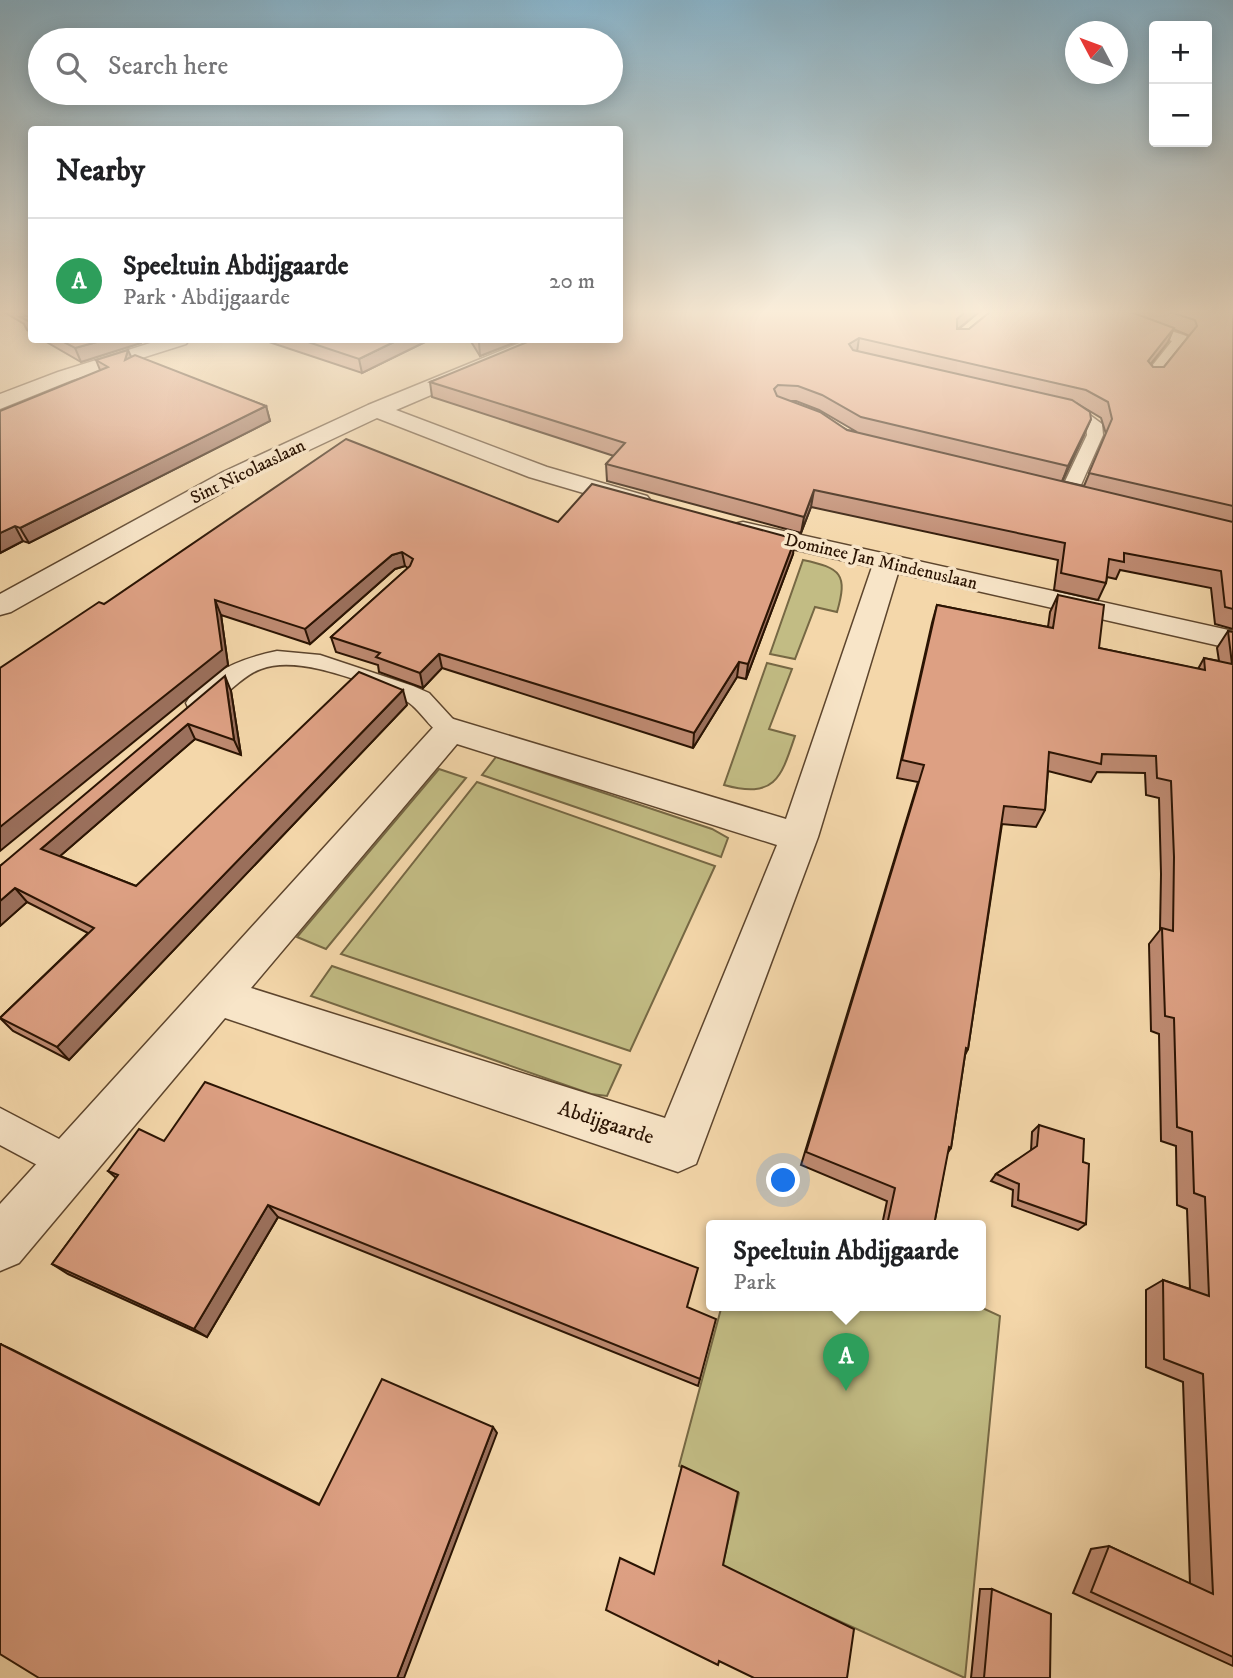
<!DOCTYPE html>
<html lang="en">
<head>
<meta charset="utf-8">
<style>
  body { margin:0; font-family:"IM FELL DW Pica",serif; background:#f6f6f6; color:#202124 }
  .controls { position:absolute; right:21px; top:21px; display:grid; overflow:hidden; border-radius:7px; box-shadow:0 4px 18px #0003 }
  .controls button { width:63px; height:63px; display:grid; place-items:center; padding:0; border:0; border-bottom:2px solid #e0e0e0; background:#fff; color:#202124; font:35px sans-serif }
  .compass { position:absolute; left:1065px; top:21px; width:63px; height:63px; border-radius:50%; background:#fff; box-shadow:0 4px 18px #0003; rotate:311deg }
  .you { position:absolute; left:784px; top:1181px; width:24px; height:24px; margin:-18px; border:5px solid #fff; border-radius:50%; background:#1a73e8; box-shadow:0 0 0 10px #1a73e833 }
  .badge { display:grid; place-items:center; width:46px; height:46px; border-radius:50%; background:#0f766e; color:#fff; font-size:23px; font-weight:700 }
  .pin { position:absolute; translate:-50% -58px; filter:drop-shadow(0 2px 4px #0008) }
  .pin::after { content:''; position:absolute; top:37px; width:24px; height:21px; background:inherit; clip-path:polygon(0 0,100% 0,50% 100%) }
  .popup { position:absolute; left:706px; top:1220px; width:280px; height:91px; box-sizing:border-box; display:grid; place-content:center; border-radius:7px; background:#fff; filter:drop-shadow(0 2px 5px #0005); font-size:23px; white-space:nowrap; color:#757577 }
  .popup b { font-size:26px; color:#202124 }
  .popup::after { content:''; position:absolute; left:50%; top:100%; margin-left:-14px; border:14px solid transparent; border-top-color:#fff }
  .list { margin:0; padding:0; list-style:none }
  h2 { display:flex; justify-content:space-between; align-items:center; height:91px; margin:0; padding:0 28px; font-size:30px }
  h2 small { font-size:23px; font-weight:400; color:#757577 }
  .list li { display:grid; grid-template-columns:46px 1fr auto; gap:21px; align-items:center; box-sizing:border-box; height:126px; padding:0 28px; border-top:2px solid #e0e0e0 }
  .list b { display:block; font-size:26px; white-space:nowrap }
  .list p { margin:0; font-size:23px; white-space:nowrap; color:#757577 }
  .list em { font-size:23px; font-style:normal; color:#757577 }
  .icon { flex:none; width:38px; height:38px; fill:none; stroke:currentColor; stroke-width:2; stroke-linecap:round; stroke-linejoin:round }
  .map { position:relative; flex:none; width:1233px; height:1678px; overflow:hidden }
  .search { position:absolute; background:#fff; box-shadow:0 4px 18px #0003; left:28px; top:28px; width:595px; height:77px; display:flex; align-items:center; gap:18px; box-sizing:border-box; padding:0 24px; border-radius:38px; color:#757577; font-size:26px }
  .panel { position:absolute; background:#fff; box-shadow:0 4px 18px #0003; left:28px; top:126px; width:595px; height:217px; border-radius:7px }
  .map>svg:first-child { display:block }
</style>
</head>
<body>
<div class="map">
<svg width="1233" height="1678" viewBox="0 0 1233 1678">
  <rect width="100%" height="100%" fill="#f4d7aa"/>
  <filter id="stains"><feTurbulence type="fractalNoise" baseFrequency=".00286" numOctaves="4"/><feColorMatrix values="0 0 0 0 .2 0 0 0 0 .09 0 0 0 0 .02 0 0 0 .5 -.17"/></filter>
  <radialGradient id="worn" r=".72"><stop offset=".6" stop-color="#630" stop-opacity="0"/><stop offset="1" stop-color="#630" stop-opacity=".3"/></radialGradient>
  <g fill="#c2bc84" stroke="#766844" stroke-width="2">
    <path d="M803,560c38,8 45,14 34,52l-22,-5 -20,52 -25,-5z"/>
    <path d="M767,663l25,6 -23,60 26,7c-14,42 -20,63 -71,49z"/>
    <polygon points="496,757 712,829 728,838 721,857 482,775"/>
    <polygon points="439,769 466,778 326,949 297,937"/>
    <polygon points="477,782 715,866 630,1051 341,954"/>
    <polygon points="332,966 621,1065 607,1096 591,1094 311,996"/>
    <polygon points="722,1305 976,1305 1000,1316 965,1678 722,1568 739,1493 679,1466"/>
  </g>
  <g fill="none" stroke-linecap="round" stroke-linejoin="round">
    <defs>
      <g id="service">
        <polygon points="1095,312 1116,312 1186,336 1188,339 1157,379 1147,379 1144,376 1172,341"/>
        <path d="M1057,400l22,7 23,17 1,11 -26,59 -9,6 -9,-6 28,-59 -1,-9c-11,-7 -29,-13 -37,-21z"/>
        <path d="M277,651l43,4 93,31 16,7 34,37 -4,6c-22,6 -31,-17 -46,-30 -15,-14 -72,-32 -94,-37 -18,-4 -40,-7 -58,0 -24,8 -49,46 -72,40l-3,-6c19,-31 57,-45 91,-52z"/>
        <polygon points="0,1108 82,1151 87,1164 82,1177 69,1182 0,1145"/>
      </g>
      <g id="minor">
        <polygon points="160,340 189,340 186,344 72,380 0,409 0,394 58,372"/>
        <polygon points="527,340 553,340 550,344 396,410 547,467 647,496 651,501 647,506 638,509 529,477 377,418 241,482 11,612 0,615 0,594 223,472 368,405"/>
        <path d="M743,522l490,109v18l-335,-76 -80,264 -122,327 -18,8 -453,-154 -206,245 -19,8v-67l438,-482 12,-4 336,101 86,-252 -138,-31 -4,-6 4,-6zM457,744l320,101 -112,273 -414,-130z"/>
      </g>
    </defs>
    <use href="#service" stroke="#5d452d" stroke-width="3"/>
    <use href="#minor" stroke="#5d452d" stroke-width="3"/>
    <use href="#service" fill="#f8e5c8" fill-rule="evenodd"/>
    <use href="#minor" fill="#f8e5c8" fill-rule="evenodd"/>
  </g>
  <g fill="#be8a71" stroke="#2b1403" stroke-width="2" fill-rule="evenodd">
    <polygon points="4,312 32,312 32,333 27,330 24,324"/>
    <path d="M620,312h359l-20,17h10l21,-17h243v317l-18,-5 -4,-36 -91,-18 -4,9 -9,-2 -1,6 -8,17 -44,-10 4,-30 -247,-53 -10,26 -194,-52 -1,-17 8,-8 -182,-59 -2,-15zM1173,329l15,6 1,1 -25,31h-11l-2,-3 17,-22zM791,401h5l23,9 38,22 -10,-2zM1078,404l23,14 5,16 -22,52 -22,-5 22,-46z"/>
    <polygon points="43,340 142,340 141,343 81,362"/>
    <polygon points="263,340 429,340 362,373"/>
    <polygon points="470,340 521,340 480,356"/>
    <polygon points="131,357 266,406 270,421 29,543 23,541 0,553 100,370 96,360"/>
    <polygon points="558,522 793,554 746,679 737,677 693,748 442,668 423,688 379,672 378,665 336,652 331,637 408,568 405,566 395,569 310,644 221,615 228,665 104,604"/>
    <polygon points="1058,595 1099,648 1198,669 1204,658 1219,661 1217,648 1228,631 1233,632 1233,1666 1073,1593 1091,1549 1109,1546 1190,1584 1183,1382 1146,1367 1146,1290 1163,1280 1190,1289 1187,1209 1177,1205 1176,1146 1161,1141 1159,1034 1151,1031 1149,944 1160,930 1161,874 1159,798 1146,795 1145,773 1097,772 1091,782 1048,771 1045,810 1036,827 1002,824 968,1049 965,1055 951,1148 947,1154 934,1225 882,1225 887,1201 801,1165 918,782 897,778 932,623 937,605 1048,627 1050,612"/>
    <polygon points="231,691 241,755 195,739 60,856 136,886 407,705 69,1060 13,1031 0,1018 88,933 27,902 0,926 0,866"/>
    <polygon points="1039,1125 1083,1162 1086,1224 1078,1230 1012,1206 1013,1190 991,1181 996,1174 1031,1151 1032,1132"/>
    <polygon points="164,1141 687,1307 700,1379 698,1386 278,1217 207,1337 68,1274 52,1264 116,1178 108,1171"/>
    <polygon points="980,1589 992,1589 1050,1678 971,1678"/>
  </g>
  <g fill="#9b705c" stroke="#2b1403" stroke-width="2">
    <polygon points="965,312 979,312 953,333 957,319"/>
    <polygon points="1174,328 1168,342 1141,376 1148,361"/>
    <polygon points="859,338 857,352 846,358 849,344"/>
    <polygon points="104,340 142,340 141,343 81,362 75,348"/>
    <polygon points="398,340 429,340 362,373 359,359"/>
    <polygon points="484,340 521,340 480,356 479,342"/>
    <polygon points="128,350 134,363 125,360"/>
    <polygon points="266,406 270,421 29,543 20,528"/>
    <polygon points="1091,419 1084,435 1062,482 1068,466"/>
    <polygon points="814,490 811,507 801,533 804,517"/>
    <polygon points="15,526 23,541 0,553 0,533"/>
    <polygon points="795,539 793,554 746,679 748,664"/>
    <polygon points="402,552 405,566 395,569 310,644 305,629 392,555"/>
    <polygon points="215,600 221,615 228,665 0,851 0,827"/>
    <polygon points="439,654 442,668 423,688 420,673"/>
    <polygon points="739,662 737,677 693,748 694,733"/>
    <polygon points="225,676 231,691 241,755 234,740"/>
    <polygon points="403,690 407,705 69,1060 57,1047"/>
    <polygon points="188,724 195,739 52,863 41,849"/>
    <polygon points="15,888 27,902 0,926 0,901"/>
    <polygon points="268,1205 278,1217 207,1337 194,1329"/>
    <polygon points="0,1344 13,1350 329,1509 319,1505"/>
    <polygon points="493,1427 497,1433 404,1678 397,1678"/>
  </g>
  <g fill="#dda083" stroke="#2b1403" stroke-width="2">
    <polygon points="19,312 32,312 32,323 20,317 26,316"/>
    <polygon points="620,312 965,312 957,319 957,329 969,329 990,312 1131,312 1174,328 1148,361 1153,367 1164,367 1197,326 1195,320 1170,312 1233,312 1233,506 1089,473 1112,419 1108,402 1086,390 859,338 849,344 853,350 1072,400 1090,412 1091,419 1068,466 861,417 822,395 798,386 778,385 774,389 777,396 820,412 847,430 1233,522 1233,609 1225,607 1221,571 1124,553 1124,562 1109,559 1106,583 1061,573 1065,543 814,490 804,517 606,464 625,443 430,382 532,340 620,340"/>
    <polygon points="60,340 104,340 75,348"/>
    <polygon points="302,340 398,340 359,359"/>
    <polygon points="128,350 125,360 135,355 266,406 20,528 15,526 0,533 0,411 108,367 96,360"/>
    <polygon points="346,439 558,522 592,484 795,539 748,664 739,662 694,733 439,654 420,673 376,657 380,653 331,637 410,566 413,559 402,552 392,555 305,629 215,600 222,650 0,827 0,668 99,602 104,604"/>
    <polygon points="1058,595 1104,605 1099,648 1205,670 1204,658 1232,664 1228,631 1233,632 1233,1657 1091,1592 1109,1546 1213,1594 1203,1374 1164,1359 1163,1280 1209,1296 1205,1197 1194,1193 1192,1132 1177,1127 1174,1018 1165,1016 1162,928 1173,931 1174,857 1171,781 1157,778 1156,756 1102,754 1101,764 1049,752 1045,810 1004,806 968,1049 966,1048 951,1148 949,1147 934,1225 887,1225 895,1188 806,1152 924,765 902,760 937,605 1053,628"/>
    <polygon points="359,672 403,690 57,1047 0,1018 94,928 15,888 0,901 0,866 225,676 234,740 188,724 41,849 136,886"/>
    <polygon points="205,1082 698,1268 687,1307 716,1319 700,1379 268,1205 194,1329 52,1264 118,1175 108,1171 139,1129 164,1141"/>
    <polygon points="1039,1125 1084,1139 1083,1162 1089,1164 1086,1224 1018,1200 1019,1184 996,1174 1037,1146"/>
    <polygon points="0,1344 319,1505 382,1379 493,1427 397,1678 39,1678 0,1654"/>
    <polygon points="682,1466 738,1492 723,1565 854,1629 847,1678 754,1678 719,1661 718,1665 606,1610 620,1558 654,1574"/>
    <polygon points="992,1589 1051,1614 1050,1678 984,1678"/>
  </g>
  <linearGradient id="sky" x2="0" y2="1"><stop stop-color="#89b6ce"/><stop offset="0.57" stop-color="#faedd9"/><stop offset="1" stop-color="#faedd9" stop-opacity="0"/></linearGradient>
  <rect width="1233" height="547" fill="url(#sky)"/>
  <g text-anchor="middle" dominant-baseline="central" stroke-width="7" stroke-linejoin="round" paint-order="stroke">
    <g font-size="18" fill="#2b1403" stroke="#f8e5c8">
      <text transform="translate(248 472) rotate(-26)">Sint Nicolaaslaan</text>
      <text transform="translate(881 562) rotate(13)">Dominee Jan Mindenuslaan</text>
    </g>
    <g font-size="21" fill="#2b1403" stroke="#f8e5c8">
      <text transform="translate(606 1123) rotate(18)">Abdijgaarde</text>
    </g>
  </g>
  <rect width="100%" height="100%" filter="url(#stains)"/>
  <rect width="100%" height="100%" fill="url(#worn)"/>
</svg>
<div class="controls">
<button>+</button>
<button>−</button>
</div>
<svg class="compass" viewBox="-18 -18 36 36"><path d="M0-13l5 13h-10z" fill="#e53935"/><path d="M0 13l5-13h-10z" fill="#757577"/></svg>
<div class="you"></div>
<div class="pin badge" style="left:846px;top:1391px;background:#2e9e5b">A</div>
<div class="popup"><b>Speeltuin Abdijgaarde</b>Park</div>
<div class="search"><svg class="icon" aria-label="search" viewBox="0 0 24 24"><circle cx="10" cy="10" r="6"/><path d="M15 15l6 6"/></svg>Search here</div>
<section class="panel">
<h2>Nearby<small></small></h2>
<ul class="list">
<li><span class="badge" style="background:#2e9e5b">A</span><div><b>Speeltuin Abdijgaarde</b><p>Park · Abdijgaarde</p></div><em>20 m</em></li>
</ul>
</section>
</div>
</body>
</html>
